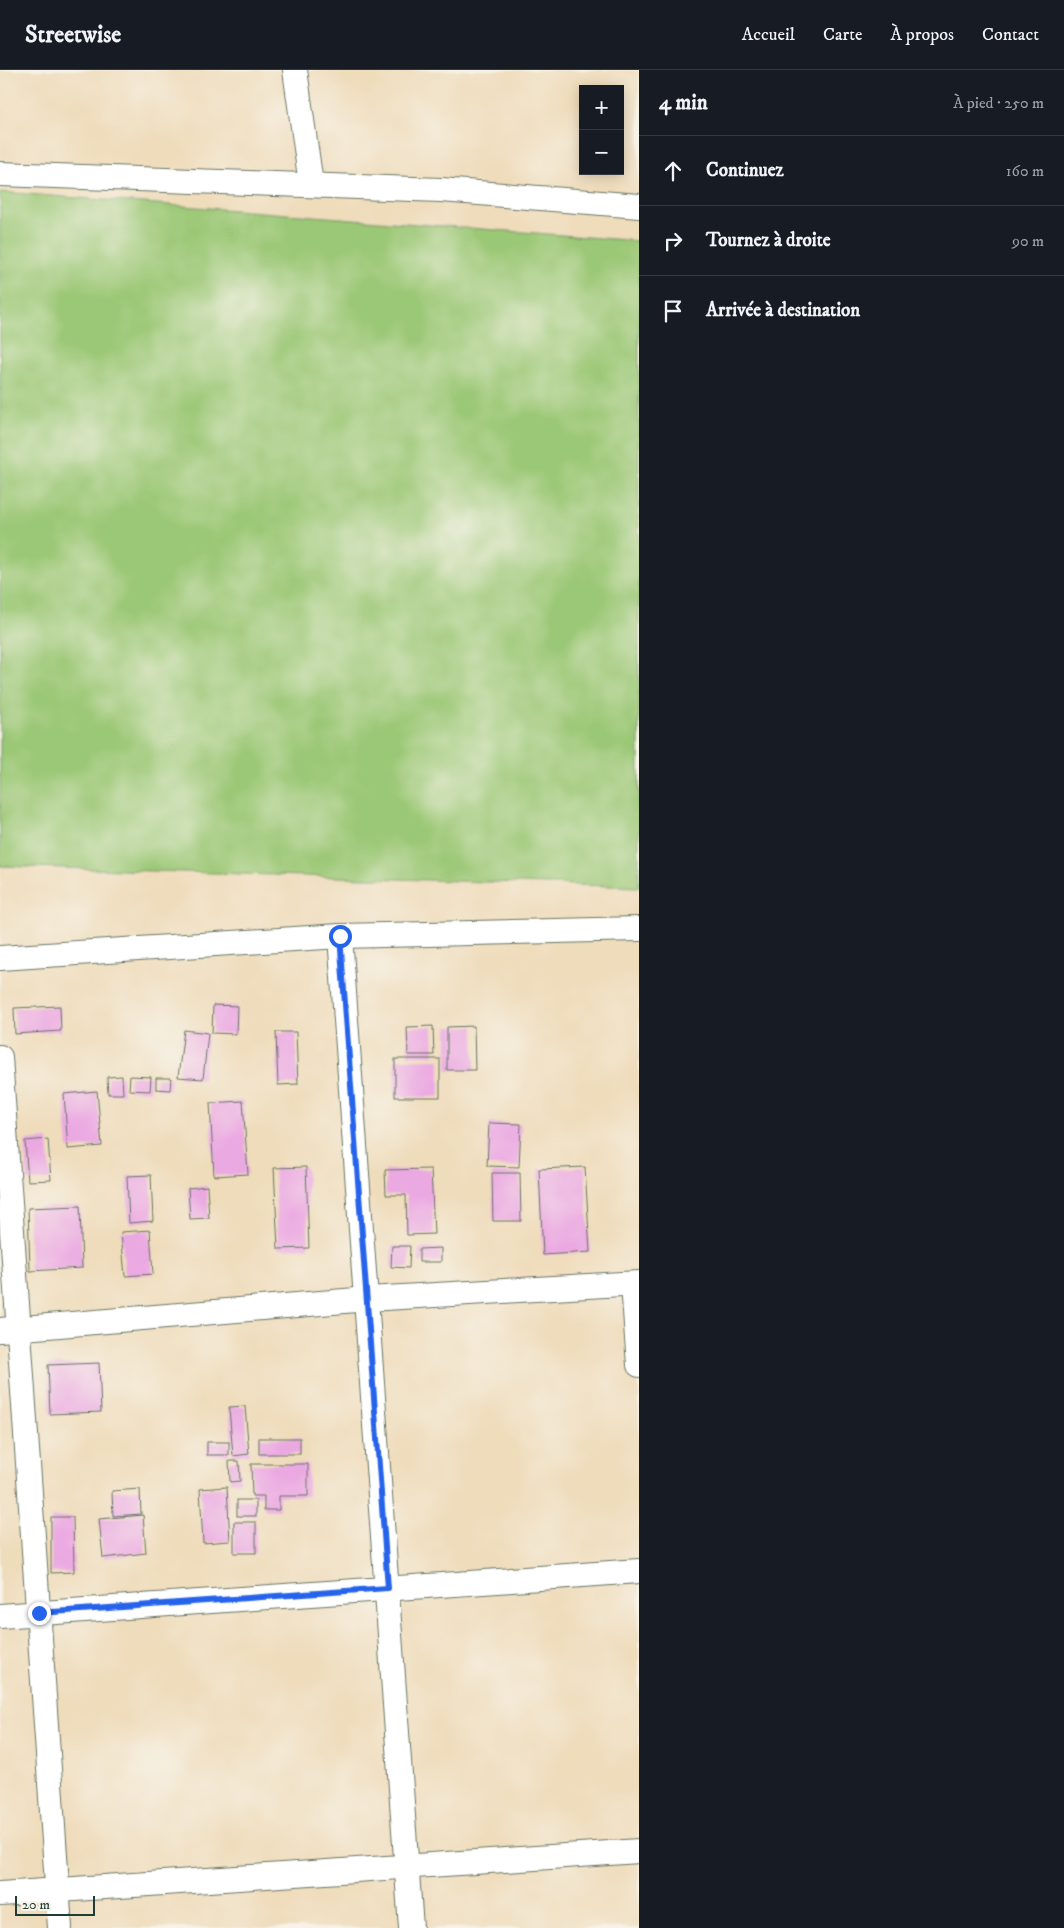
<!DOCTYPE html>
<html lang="fr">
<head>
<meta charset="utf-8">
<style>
  body { margin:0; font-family:"IM FELL DW Pica",serif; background:#20242c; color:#f1f3f6 }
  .controls { position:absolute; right:15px; top:15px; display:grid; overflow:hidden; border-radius:0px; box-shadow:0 2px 12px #0003 }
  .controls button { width:45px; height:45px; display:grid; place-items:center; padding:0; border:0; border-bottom:1px solid #363941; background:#171b24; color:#f1f3f6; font:25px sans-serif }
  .scale { position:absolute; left:15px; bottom:12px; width:80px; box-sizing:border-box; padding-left:5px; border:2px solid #1f3d34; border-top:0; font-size:14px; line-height:18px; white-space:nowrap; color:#1f3d34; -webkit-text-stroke:4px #f7f3e8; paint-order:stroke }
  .stop { position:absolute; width:15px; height:15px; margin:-11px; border:4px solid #2563eb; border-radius:50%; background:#fff }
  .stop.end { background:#2563eb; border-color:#fff; box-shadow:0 1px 5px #0008 }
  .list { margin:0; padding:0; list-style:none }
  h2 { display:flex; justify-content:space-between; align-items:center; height:65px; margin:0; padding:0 20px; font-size:21px }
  h2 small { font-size:16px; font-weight:400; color:#9ea1a6 }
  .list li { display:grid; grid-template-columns:32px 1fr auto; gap:15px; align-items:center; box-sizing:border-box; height:70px; padding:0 20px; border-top:1px solid #363941 }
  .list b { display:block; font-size:19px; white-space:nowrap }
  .list em { font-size:16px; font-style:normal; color:#9ea1a6 }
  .icon { flex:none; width:28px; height:28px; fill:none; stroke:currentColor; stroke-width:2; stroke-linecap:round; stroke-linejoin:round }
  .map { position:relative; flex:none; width:639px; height:1858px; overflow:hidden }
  header { display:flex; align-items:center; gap:30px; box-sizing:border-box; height:70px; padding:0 25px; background:#171b24; border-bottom:1px solid #363941 }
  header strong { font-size:24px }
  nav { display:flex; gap:28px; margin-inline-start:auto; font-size:18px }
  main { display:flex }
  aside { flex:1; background:#171b24 }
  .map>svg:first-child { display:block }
</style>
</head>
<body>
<header>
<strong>Streetwise</strong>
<nav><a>Accueil</a><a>Carte</a><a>À propos</a><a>Contact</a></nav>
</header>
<main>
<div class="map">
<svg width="639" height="1858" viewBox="0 0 639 1858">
  <rect width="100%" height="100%" fill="#f7f3e8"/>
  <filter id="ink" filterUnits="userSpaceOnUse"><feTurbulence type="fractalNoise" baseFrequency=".02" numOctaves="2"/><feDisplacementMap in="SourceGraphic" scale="10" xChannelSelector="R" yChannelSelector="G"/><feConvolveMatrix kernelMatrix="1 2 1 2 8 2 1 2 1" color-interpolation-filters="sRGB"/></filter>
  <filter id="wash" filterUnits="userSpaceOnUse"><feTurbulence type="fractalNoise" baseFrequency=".0096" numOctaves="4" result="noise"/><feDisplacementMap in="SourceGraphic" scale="20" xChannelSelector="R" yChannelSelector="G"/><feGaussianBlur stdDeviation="1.12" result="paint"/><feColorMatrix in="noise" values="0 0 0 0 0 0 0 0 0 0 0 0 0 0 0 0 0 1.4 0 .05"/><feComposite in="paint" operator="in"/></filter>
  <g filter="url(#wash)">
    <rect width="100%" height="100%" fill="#efdcbb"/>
    <polygon fill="#9bc876" stroke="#5d8255" points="0,122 639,171 639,817 0,796"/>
    <g id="blocks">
      <g fill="#eba9e2">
        <polygon points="213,935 237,936 236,964 212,963"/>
        <polygon points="60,936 61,961 15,964 14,938"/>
        <polygon points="433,956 434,985 408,985 407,957"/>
        <polygon points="474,956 475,1000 447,1000 447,957"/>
        <polygon points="184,960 208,963 203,1009 178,1007"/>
        <polygon points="276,962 296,962 298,1014 278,1015"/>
        <rect x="395" y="989" width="45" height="38"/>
        <polygon points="122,1006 123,1024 108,1024 107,1007"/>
        <polygon points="130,1006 151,1007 150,1021 129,1020"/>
        <polygon points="156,1008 171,1008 170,1020 156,1019"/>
        <polygon points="97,1021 102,1076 68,1079 64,1024"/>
        <polygon points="243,1031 248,1104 214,1106 210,1033"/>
        <polygon points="489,1053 521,1054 519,1097 487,1096"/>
        <polygon points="48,1069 51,1110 28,1111 25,1071"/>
        <polygon points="306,1097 309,1178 278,1179 274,1098"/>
        <polygon points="585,1097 590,1182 543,1185 539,1099"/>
        <polygon points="431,1099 434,1164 407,1165 406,1125 386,1125 385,1100"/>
        <polygon points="492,1103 520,1103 521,1151 493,1151"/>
        <polygon points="151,1105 153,1151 129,1153 127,1106"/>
        <polygon points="207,1116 209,1148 190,1149 188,1118"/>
        <polygon points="80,1136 82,1198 30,1201 28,1138"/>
        <polygon points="150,1160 153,1204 125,1206 121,1162"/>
        <polygon points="392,1176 410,1176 409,1198 391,1197"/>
        <polygon points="441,1178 441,1192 419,1192 419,1179"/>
        <polygon points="99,1293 101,1342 50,1344 48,1295"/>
        <polygon points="245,1336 249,1384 233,1386 229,1337"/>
        <rect x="259" y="1368" width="41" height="16"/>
        <rect x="207" y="1372" width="22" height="13"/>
        <polygon points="229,1391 239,1391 240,1411 230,1412"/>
        <polygon points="251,1394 308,1394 308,1426 279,1426 279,1440 264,1440 264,1426 252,1426"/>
        <polygon points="227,1417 230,1471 203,1473 200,1419"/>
        <polygon points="140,1419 141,1444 113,1446 112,1421"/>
        <rect x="237" y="1430" width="19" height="16"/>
        <polygon points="143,1445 146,1483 103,1488 99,1449"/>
        <polygon points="51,1447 73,1447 74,1502 51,1503"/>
        <rect x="234" y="1452" width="22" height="31"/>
      </g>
    </g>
  </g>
  <g filter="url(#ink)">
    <use href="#blocks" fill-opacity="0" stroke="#687563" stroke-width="1"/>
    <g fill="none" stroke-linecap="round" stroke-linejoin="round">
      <defs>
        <g id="minor">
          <polyline points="295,0 311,114"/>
          <polyline points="0,104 441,120 639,136"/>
          <polyline points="340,866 411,1858"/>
          <polyline points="0,888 340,866 639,859"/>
          <polyline points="0,987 60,1858"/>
          <polyline points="633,1214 639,1295"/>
          <polyline points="0,1260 368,1229 639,1213"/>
          <polyline points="0,1546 639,1501"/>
          <polyline points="0,1824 639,1781"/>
        </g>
      </defs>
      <use href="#minor" stroke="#687563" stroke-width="26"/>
      <use href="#minor" stroke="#fff" stroke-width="24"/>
    </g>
  </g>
  <g fill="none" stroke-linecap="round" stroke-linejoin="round" filter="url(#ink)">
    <polyline stroke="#2563eb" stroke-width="6" points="39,1543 388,1518 340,866"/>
  </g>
</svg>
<div class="controls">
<button>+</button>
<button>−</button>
</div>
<div class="scale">20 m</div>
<div class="stop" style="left:340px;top:866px"></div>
<div class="stop end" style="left:39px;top:1543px"></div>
</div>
<aside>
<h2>4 min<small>À pied · 250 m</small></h2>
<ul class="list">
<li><svg class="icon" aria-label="ahead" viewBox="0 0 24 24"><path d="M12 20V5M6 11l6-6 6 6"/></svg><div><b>Continuez</b></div><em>160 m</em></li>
<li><svg class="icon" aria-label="right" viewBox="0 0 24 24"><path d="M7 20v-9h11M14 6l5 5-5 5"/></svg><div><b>Tournez à droite</b></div><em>90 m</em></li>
<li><svg class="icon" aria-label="arrive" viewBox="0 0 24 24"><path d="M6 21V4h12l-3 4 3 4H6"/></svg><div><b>Arrivée à destination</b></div></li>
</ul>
</aside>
</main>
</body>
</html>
